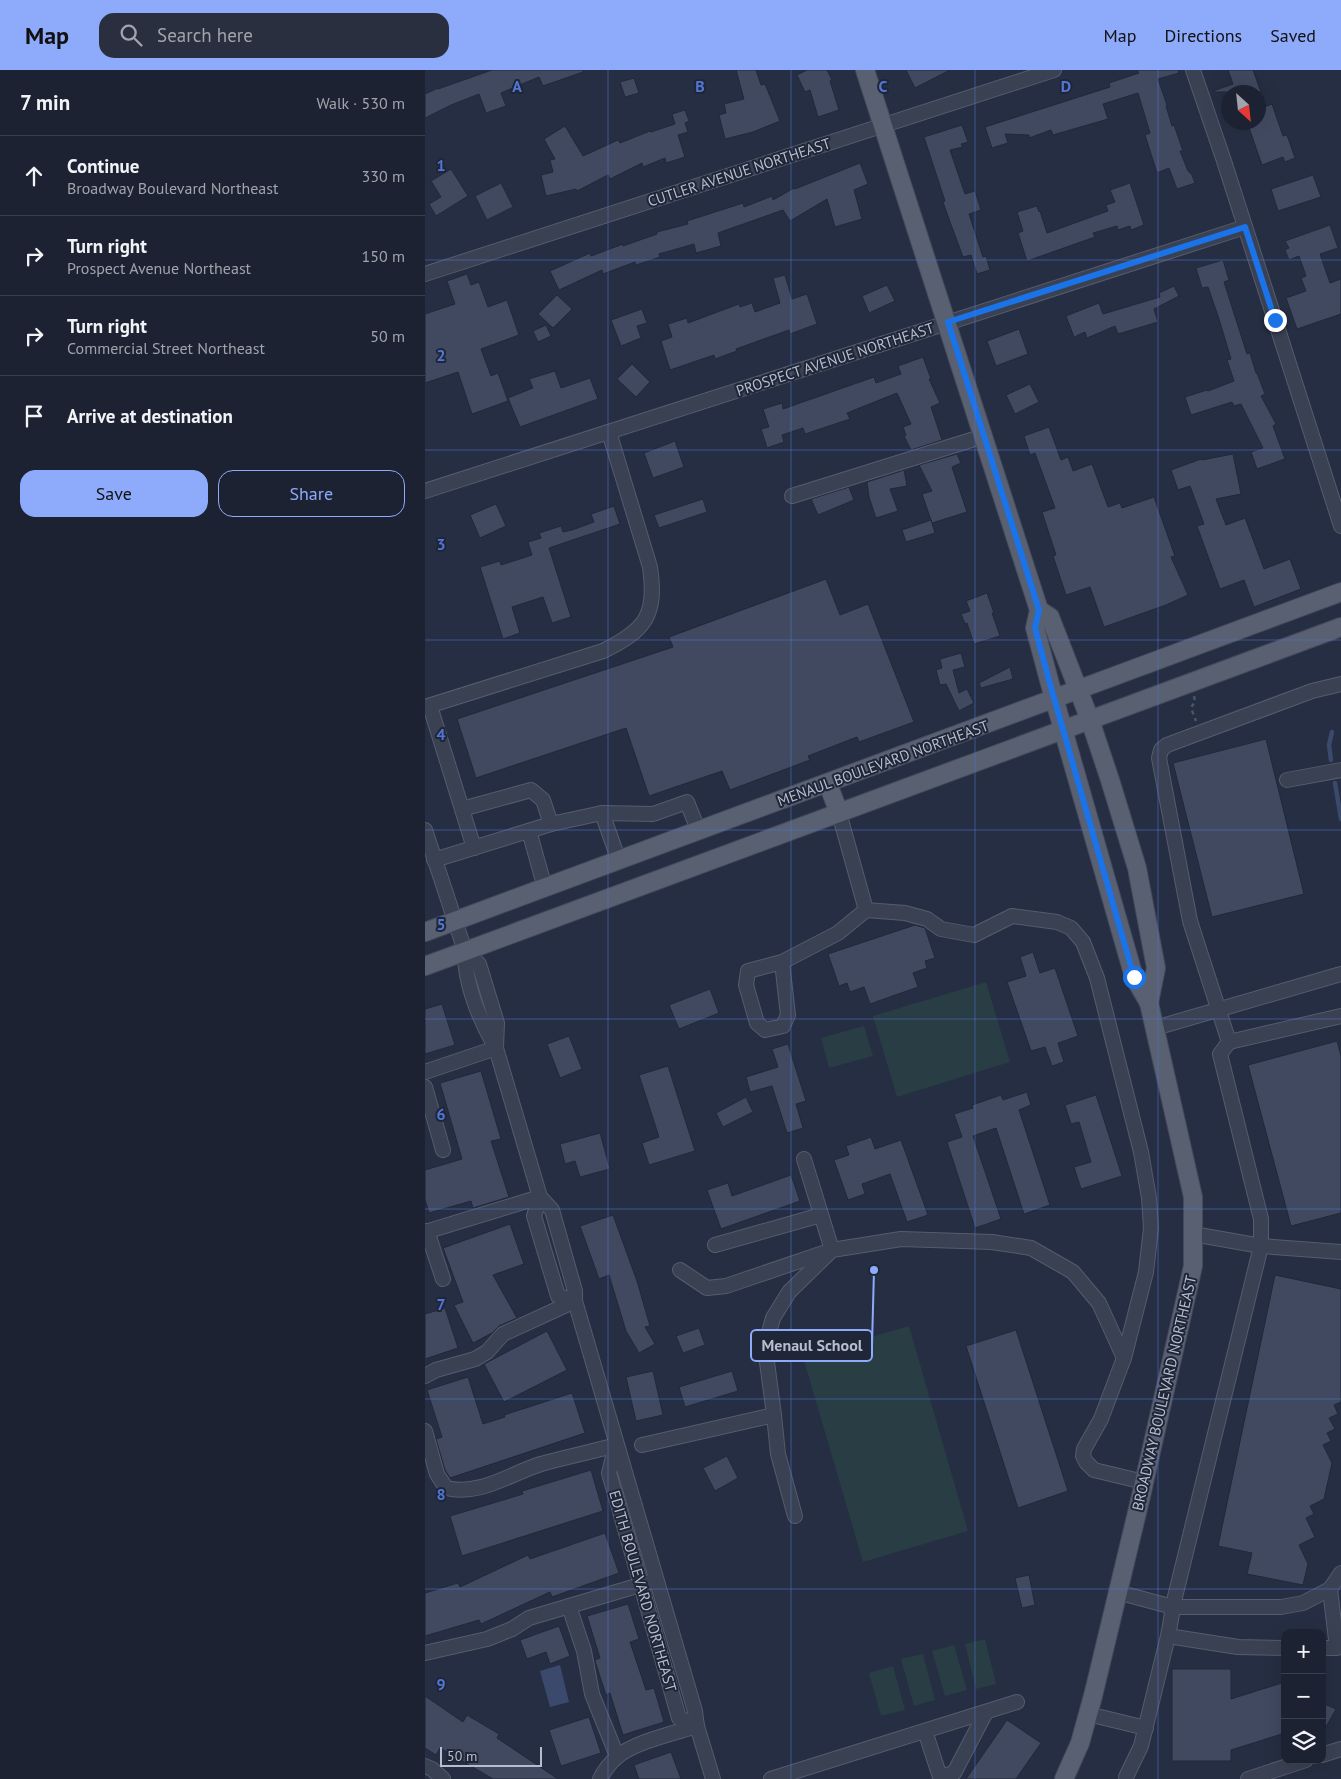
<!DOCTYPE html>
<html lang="en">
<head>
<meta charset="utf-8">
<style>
  body { margin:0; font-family:"PT Sans",sans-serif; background:#292f3e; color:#f1f3f6 }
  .controls { position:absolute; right:15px; bottom:15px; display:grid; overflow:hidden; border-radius:10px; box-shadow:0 5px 20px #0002 }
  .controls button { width:45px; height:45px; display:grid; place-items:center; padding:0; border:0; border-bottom:1px solid #3a3f4d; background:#1c2232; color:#f1f3f6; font:25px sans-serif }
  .compass { position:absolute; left:796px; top:15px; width:45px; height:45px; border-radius:50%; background:#1c2232; box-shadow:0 5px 20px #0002; rotate:153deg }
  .scale { position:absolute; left:15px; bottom:12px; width:102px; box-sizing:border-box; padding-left:5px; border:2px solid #b7bdcc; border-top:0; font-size:14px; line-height:18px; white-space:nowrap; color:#b7bdcc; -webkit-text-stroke:4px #1f2638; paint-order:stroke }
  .stop { position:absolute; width:15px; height:15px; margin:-11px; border:4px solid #1a73e8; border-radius:50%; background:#fff }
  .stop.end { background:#1a73e8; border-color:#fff; box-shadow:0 1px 5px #0008 }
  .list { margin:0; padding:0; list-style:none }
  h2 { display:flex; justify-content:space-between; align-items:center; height:65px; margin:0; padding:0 20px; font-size:21px }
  h2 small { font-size:16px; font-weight:400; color:#a0a4ac }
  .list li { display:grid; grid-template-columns:32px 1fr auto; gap:15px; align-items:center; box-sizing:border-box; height:80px; padding:0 20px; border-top:1px solid #3a3f4d }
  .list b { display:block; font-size:19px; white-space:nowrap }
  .list p { margin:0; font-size:16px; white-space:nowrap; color:#a0a4ac }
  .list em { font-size:16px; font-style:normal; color:#a0a4ac }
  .actions { display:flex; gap:10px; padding:15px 20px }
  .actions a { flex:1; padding:11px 0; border:1px solid #8eaafb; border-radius:15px; text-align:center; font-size:18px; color:#8eaafb }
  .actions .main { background:#8eaafb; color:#111 }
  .icon { flex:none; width:28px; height:28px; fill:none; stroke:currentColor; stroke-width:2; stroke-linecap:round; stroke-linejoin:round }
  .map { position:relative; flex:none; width:916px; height:1709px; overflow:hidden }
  header { display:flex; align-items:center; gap:30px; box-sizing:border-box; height:70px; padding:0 25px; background:#8eaafb; color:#111 }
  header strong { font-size:24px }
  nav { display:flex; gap:28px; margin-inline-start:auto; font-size:18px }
  .search { width:350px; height:45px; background:#292f3e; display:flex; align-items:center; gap:12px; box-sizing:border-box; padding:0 18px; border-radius:15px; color:#a0a4ac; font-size:19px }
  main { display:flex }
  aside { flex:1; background:#1c2232 }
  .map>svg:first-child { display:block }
</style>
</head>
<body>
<header>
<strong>Map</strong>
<div class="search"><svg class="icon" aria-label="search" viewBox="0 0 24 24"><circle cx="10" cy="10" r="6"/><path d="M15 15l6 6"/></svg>Search here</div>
<nav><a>Map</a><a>Directions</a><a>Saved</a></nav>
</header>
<main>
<aside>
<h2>7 min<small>Walk · 530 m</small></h2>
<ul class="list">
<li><svg class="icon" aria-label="ahead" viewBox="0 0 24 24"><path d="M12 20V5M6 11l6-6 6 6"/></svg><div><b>Continue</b><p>Broadway Boulevard Northeast</p></div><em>330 m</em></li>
<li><svg class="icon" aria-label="right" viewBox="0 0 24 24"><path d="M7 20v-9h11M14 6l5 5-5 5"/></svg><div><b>Turn right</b><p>Prospect Avenue Northeast</p></div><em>150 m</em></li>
<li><svg class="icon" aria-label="right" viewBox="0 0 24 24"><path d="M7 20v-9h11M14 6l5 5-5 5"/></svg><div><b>Turn right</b><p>Commercial Street Northeast</p></div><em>50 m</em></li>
<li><svg class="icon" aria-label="arrive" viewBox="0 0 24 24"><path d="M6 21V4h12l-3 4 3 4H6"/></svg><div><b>Arrive at destination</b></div></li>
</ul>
<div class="actions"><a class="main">Save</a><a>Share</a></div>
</aside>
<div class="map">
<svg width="916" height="1709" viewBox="0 0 916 1709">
  <rect width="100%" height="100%" fill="#262e43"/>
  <g fill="#283d44">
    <polygon points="561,912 585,992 472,1027 448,946"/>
    <polygon points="439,956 448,986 404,998 396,968"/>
    <polygon points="484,1256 543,1461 438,1492 378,1287"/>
    <polygon points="560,1569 571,1614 551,1619 540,1574"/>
    <polygon points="529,1575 542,1620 520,1626 507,1581"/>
    <polygon points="498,1584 510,1630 489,1636 476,1589"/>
    <polygon points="468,1596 480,1640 456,1646 444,1603"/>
  </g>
  <polygon fill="#3b4a6c" points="135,1595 144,1632 125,1637 115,1601"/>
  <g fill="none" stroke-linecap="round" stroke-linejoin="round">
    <g stroke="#3b4a6c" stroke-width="4.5">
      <polyline points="906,690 904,675 907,662"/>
      <polyline points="910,713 916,749"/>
    </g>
  </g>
  <g fill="#404960" stroke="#21283a">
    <polygon points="67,0 158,0 158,2 118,16 114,7 76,23 81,36 61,43 54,24 26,35 0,48 0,24 13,18 13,19"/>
    <polygon points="311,0 331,0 336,15 340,14 355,51 328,62 300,69 294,45 301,43 299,34 319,29"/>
    <polygon points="382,0 402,0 407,10 405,11 414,40 393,47 385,20 380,22 372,5"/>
    <polygon points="481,0 525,0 490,18"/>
    <polygon points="712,0 753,0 754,3 733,9 742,35 741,36 747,56 749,55 758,81 755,81 763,101 767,105 770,113 752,119 744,98 732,103 720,65 725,63 713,23 678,34 683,49 628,65 626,60 604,68 604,65 580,64 583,73 567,78 560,57 685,17 684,13 714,3"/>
    <polygon points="803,0 828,0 836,22 789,22 788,21 808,14"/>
    <polygon points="209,8 214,23 200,27 195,12"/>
    <polygon points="847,34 858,66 862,65 870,88 860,92 858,87 837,95 822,52 834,52 834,39"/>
    <polygon points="260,40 264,51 260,53 263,62 253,65 260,87 241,93 240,88 218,97 217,93 185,109 183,105 152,121 151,119 121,126 116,105 128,102 125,90 130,89 119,69 140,56 158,86 193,70 195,73 225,61 226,62 250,54 247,44"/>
    <polygon points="537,55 543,72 536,74 538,77 525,80 540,124 550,121 556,140 544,144 558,187 561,186 565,200 552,204 546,185 538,187 525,152 518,132 520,131 499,67"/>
    <polygon points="435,93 443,114 429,120 437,149 410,157 402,129 365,151 358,140 293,163 296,176 271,183 269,174 234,184 235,187 211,195 210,192 178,204 177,200 134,220 125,201 165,183 166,186 198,174 198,176 232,164 232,162 263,154 262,151 318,133 319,137 347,126 348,130 369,118 370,119"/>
    <polygon points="26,99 43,126 11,146 4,134 16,127 6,111"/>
    <polygon points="888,105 896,127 853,141 846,119"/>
    <polygon points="76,113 88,137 62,150 50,126"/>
    <polygon points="705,113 719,155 706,160 705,156 693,160 692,156 668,163 670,167 602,191 593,163 598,161 592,142 612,136 614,142 615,141 622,163 683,141 681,135 690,132 685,120"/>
    <polygon points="905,155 913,178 895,184 905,213 916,209 916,244 872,259 861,228 881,221 876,208 881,206 874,186 864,190 860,180 864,178 860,171"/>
    <polygon points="798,190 804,210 799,212 822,284 825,283 831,303 832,303 840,324 836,326 851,354 848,356 860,389 832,399 826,382 838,378 816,334 809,336 807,332 766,345 760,327 782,320 783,321 809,311 802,290 806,289 794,249 783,217 777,218 771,198"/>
    <polygon points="42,204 46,215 54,212 63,237 82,230 94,265 56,279 66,306 73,303 83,331 47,344 33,302 0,313 0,244 30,234 22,211"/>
    <polygon points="360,205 367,229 382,224 392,254 365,264 364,260 311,279 312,281 290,289 289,285 245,300 236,271 247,267 243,254 262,248 263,253 314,234 315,237 327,233 330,242 355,233 348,208"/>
    <polygon points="462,215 470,231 444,243 437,226"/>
    <polygon points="749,216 754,226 729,239 733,252 693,264 690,256 662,268 660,262 649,267 641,246 674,233 678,244 735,227 734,223"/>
    <polygon points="132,225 147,239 128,258 113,244"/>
    <polygon points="217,239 222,253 212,256 216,268 196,276 186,250"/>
    <polygon points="121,255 126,266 113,272 108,261"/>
    <polygon points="594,259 603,284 571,296 562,271"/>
    <polygon points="498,287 506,309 504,309 515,333 506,337 517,370 486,380 479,366 481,365 478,357 486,354 472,323 422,343 425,349 380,364 378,358 357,365 359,372 342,378 336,359 344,357 338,339 357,333 358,339 449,307 451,313 476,304 473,296"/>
    <polygon points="207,294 225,312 211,327 192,309"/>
    <polygon points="130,301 136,318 165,308 173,329 95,357 83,328 108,318 104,309"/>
    <polygon points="605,314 614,332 590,344 581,325"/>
    <polygon points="624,357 636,390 643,387 648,401 667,394 683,437 695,433 697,438 729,427 750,486 746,487 763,525 741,535 679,557 665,517 641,525 628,486 631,485 617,442 630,438 610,383 605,385 599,366"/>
    <polygon points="250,371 259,397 228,408 219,383"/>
    <polygon points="532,384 536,393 527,397 542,442 507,453 497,424 507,421 494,395"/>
    <polygon points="808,384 816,424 791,429 801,455 820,448 839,499 865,489 876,519 829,537 819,510 795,519 772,456 779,454 765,416 753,420 746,400 776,389 777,390"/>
    <polygon points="479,400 482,416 465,419 473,441 451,448 444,427 442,412"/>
    <polygon points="424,417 429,430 393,445 386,429"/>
    <polygon points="278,429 282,442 234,458 229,445"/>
    <polygon points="71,434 81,456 55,468 45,445"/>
    <polygon points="189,436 195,454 124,478 146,547 127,553 118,527 87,537 95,563 78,569 55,497 75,491 76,495 107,485 103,472 116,468 114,463 136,456 138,462 147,460 169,452 166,444"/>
    <polygon points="506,450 510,463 481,472 477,460"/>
    <polygon points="401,509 415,545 443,534 489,652 434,672 432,667 383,686 385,690 305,720 297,701 224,726 201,658 51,708 32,649 248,577 244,567"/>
    <polygon points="562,523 569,543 567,543 575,566 549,574 542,553 540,554 536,544 545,541 541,531"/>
    <polygon points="536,583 540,597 528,600 534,623 542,619 549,633 534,641 521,614 515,615 511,600 517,598 515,589"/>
    <polygon points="585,597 588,609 556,618 554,613"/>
    <polygon points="841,669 879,824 787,847 748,693"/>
    <polygon points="490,855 500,858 510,888 500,891 502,898 488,903 493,917 445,934 439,917 425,922 422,913 414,916 403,884"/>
    <polygon points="608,882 615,903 630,898 653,966 633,973 639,992 627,996 620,977 606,981 582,912 601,906 595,887"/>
    <polygon points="285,919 294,943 254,959 244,935"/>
    <polygon points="17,934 30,975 0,984 0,939"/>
    <polygon points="144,966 157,999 135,1008 122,974"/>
    <polygon points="912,971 916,986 916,1143 866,1156 823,995"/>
    <polygon points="363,974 381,1031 371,1034 378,1058 362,1063 347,1016 325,1022 321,1007 353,997 347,979"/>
    <polygon points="243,996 270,1081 224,1095 217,1073 234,1067 214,1005"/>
    <polygon points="56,1001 76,1069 66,1071 84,1127 48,1138 46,1131 4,1143 0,1129 0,1100 37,1089 15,1013"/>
    <polygon points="602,1022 606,1035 594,1040 625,1135 599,1144 571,1058 548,1066 576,1149 550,1158 522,1072 537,1067 529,1044 548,1038 547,1035 576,1025 578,1030"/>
    <polygon points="671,1025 697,1106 656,1119 649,1097 666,1092 654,1052 646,1054 640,1035"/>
    <polygon points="321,1027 328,1042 298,1057 291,1043"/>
    <polygon points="175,1063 185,1099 155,1107 150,1091 140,1094 135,1074"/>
    <polygon points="446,1067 450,1079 476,1070 503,1145 482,1152 465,1104 437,1114 440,1124 423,1130 409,1090 424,1085 421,1076"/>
    <polygon points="366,1105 375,1131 296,1159 282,1120 303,1113 307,1126"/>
    <polygon points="188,1145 212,1211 225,1256 220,1257 230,1274 214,1283 201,1261 184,1205 174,1209 155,1156"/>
    <polygon points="85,1154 99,1194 68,1205 92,1248 74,1256 67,1263 48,1273 29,1235 38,1232 18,1178"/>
    <polygon points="850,1205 916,1219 916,1332 909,1335 913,1344 904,1348 910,1359 902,1363 906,1371 898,1375 907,1393 899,1429 885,1436 889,1444 881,1448 890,1467 874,1475 883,1494 878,1515 822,1504 827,1483 793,1476"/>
    <polygon points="20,1238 33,1278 0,1289 0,1244"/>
    <polygon points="274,1258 280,1275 258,1283 251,1266"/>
    <polygon points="591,1260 643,1421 593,1438 541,1276"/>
    <polygon points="122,1261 142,1300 79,1332 59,1294"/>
    <polygon points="228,1301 238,1345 211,1351 201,1307"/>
    <polygon points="307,1301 313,1321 260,1337 254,1317"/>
    <polygon points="43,1307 58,1354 80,1347 79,1345 147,1323 160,1363 25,1408 20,1400 11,1369 17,1367 2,1320"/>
    <polygon points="302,1386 313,1408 290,1421 278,1398"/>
    <polygon points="166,1400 178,1441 37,1486 25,1446 98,1424 97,1421"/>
    <polygon points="180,1463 194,1503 127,1527 125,1522 56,1554 54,1550 0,1566 0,1523 33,1513 35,1517 103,1485 105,1489"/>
    <polygon points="604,1505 610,1535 597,1538 590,1508"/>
    <polygon points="203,1534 214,1569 205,1572 221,1620 229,1618 239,1652 198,1665 185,1623 181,1625 170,1591 170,1590 175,1588 162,1546"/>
    <polygon points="134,1556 145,1586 125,1594 121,1582 102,1589 95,1570"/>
    <polygon points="747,1599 806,1599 806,1629 860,1612 860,1663 806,1680 806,1691 747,1691"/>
    <polygon points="0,1626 38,1652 42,1645 74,1664 72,1668 133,1709 68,1709 15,1678 11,1685 0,1678"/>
    <polygon points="897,1633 911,1639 897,1664"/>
    <polygon points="164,1647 176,1683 136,1696 124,1660"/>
    <polygon points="582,1650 616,1673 591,1709 541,1709"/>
    <polygon points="246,1682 256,1709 214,1709 209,1695"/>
  </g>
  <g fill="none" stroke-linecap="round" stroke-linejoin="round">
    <defs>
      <g id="minor">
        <polyline points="768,0 799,91 916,456"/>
        <polyline points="0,204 629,0"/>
        <polyline points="0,421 820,157"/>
        <polyline points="367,426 559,366"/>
        <polyline points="5,636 49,778"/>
        <path d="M0,637l178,-56c43,-21 54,-36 47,-84l-41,-135"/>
        <polyline points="862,710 916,700"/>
        <polyline points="37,739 106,720 118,730 126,754"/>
        <polyline points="177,743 194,791"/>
        <polyline points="414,743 441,840 480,843 502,849 516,859 549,865 587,846 632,852 646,858 658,872 672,908 716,1082 724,1128 726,1158 721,1202 699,1288 676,1349 659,1379 658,1386 661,1392 669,1400 719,1412"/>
        <path d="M0,760l40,121c-1,32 15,70 31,97l44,149 12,13 23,81v10l120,410 2,15 16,53"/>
        <polyline points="104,761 120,818"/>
        <polyline points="9,790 126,754 177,743 228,744 262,732 274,762"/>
        <polyline points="40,881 54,894 72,953 71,978"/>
        <polyline points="357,892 363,945 358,956 340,960 332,953 321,915 323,901 357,892 413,863 441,840"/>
        <polyline points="730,958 916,904"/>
        <polyline points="804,972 916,946"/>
        <polyline points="0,1002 71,978"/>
        <polyline points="0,1017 18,1080"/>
        <polyline points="115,1127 109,1146 133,1226 150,1231"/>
        <polyline points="2,1161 18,1209"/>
        <polyline points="0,1162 115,1127"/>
        <polyline points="768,1164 836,1176 916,1182"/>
        <polyline points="290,1175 396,1145"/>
        <polyline points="255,1200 282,1218 301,1216 407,1180 379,1089"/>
        <polyline points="0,1306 11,1300 50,1289 62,1282 78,1264 150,1231"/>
        <polyline points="349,1345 353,1384 370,1446"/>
        <path d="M0,1361l12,43 9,14c35,8 63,-14 95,-24 25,-7 50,-12 75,-19"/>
        <polyline points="191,1375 184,1403 254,1648 272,1656"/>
        <polyline points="217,1375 349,1345 340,1277 348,1248 364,1222 407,1180 476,1169 567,1172 606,1178 648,1202 674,1233 699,1288"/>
        <polyline points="692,1522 748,1537 856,1537 878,1533 905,1519 916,1503"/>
        <polyline points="144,1536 159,1581 167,1624 192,1686"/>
        <polyline points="743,1566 750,1527 836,1176 836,1149 795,984 804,972 765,851 734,688 736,680 742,675 887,621 916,614"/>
        <polyline points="897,1578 912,1578 905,1519"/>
        <polyline points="0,1583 62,1569 87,1559 104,1548 225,1512"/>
        <polyline points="663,1644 721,1658"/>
        <polyline points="500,1661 515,1707 529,1703 561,1642"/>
        <polyline points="897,1685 916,1679"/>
        <polyline points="0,1696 7,1699 18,1709"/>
        <polyline points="701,1707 716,1676 743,1566 813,1577 860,1578"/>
        <path d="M175,1709c4,-8 10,-16 17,-22 17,-15 58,-24 80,-31"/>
        <polyline points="346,1709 592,1632"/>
        <polyline points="823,1709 881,1690"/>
      </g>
      <g id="major">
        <polyline points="440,0 614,540 610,558 625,614 709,907 724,933 768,1127 768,1196 716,1426 668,1626 655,1673 639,1709"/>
        <polyline points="614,540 625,547 665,650 685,710 712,798 731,898 724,933"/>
        <polyline points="403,714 414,743"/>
        <polyline points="0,862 916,522"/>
        <polyline points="0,896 916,557"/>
      </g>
    </defs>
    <use href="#minor" stroke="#555c6d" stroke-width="16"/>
    <use href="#major" stroke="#444a5c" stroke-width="20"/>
    <polyline stroke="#465a60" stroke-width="2.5" stroke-dasharray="4 4" stroke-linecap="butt" points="769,626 770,631 766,638 771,651"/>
    <use href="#minor" stroke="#3a4152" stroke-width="14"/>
    <use href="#major" stroke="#586072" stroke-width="18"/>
  </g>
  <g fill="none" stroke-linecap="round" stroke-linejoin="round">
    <polyline stroke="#1a73e8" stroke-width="6" points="709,907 625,614 610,558 614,540 523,252 820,157 850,250"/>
  </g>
  <path fill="none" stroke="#5375d4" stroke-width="1" stroke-opacity="0.55" d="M183,0v1709M366,0v1709M550,0v1709M733,0v1709M0,190h916M0,380h916M0,570h916M0,760h916M0,949h916M0,1139h916M0,1329h916M0,1519h916"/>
  <g text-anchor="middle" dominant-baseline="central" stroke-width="4" stroke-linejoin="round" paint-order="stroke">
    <g font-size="15" fill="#b7bdcc" stroke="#1f2638">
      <text transform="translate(314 102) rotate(-18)">CUTLER AVENUE NORTHEAST</text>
      <text transform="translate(410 289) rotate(-18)">PROSPECT AVENUE NORTHEAST</text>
      <text transform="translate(458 693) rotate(-20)">MENAUL BOULEVARD NORTHEAST</text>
      <text transform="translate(739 1323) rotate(-77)">BROADWAY BOULEVARD NORTHEAST</text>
      <text transform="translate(218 1521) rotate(74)">EDITH BOULEVARD NORTHEAST</text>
    </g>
  </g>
  <g font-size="16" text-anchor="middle" font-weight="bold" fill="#5375d4" stroke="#1f2638" stroke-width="4" stroke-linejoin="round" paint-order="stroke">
    <text x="92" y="22">A</text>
    <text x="275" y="22">B</text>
    <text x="458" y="22">C</text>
    <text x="641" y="22">D</text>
    <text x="16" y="101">1</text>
    <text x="16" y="291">2</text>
    <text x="16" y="480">3</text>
    <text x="16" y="670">4</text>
    <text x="16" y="860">5</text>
    <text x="16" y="1050">6</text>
    <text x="16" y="1240">7</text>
    <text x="16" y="1430">8</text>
    <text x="16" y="1620">9</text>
  </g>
  <path fill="none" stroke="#8eaafb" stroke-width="2" d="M449 1200L447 1275"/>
  <circle fill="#8eaafb" stroke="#1f2638" stroke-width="2" cx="449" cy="1200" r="5"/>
  <rect fill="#1f2638" stroke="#8eaafb" stroke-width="2" x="326" y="1260" width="121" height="31" rx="5"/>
  <g font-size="16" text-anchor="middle" font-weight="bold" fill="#b7bdcc">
    <text x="387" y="1281">Menaul School</text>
  </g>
</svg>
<div class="controls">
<button>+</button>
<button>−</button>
<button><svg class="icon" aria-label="layers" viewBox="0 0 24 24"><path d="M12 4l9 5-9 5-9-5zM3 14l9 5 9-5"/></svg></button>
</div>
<svg class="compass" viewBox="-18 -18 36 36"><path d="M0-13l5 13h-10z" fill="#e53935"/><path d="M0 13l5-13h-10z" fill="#a0a4ac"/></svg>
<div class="scale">50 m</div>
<div class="stop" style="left:709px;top:907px"></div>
<div class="stop end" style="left:850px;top:250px"></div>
</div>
</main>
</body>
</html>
